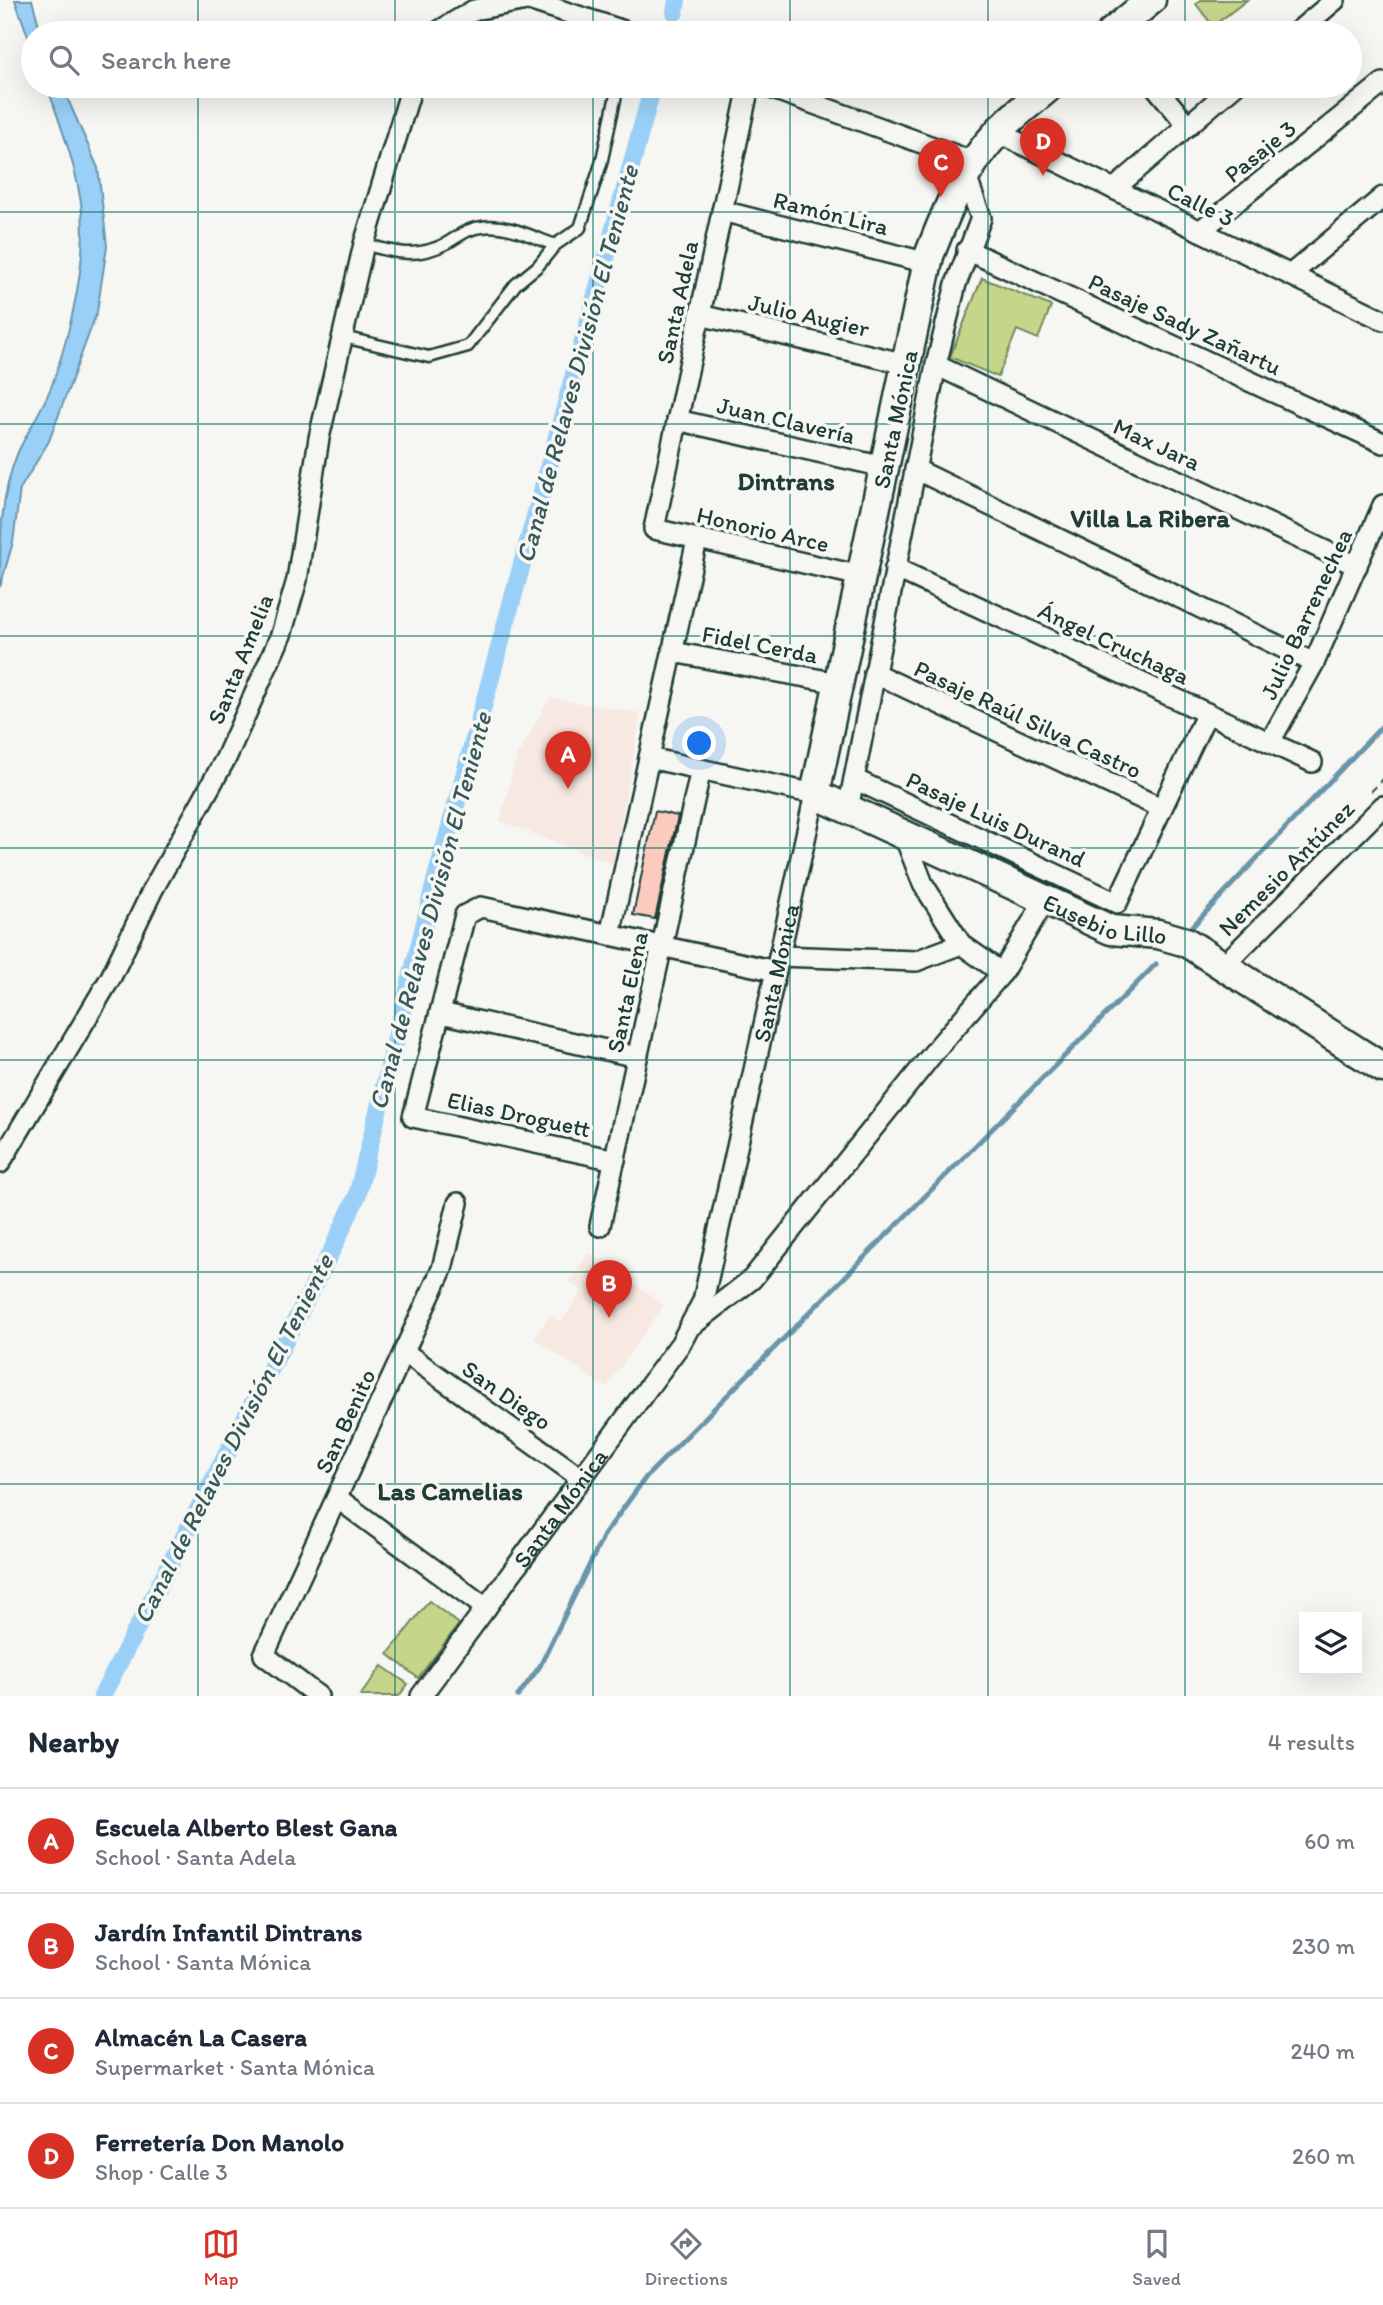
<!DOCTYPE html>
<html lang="en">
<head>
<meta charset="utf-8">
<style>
  body { margin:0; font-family:Itim,sans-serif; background:#f6f6f7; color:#1f2937 }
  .controls { position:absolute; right:21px; bottom:21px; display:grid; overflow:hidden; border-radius:0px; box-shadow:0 7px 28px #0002 }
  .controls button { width:63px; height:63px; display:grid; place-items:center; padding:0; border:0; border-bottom:2px solid #e0e1e3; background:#fff; color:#1f2937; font:35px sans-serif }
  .you { position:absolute; left:700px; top:744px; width:24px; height:24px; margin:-18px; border:5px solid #fff; border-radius:50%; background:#1a73e8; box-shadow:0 0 0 10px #1a73e833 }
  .badge { display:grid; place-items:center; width:46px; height:46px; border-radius:50%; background:#d93025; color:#fff; font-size:23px; font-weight:700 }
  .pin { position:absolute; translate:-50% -58px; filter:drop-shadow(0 2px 4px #0008) }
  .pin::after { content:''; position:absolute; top:37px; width:24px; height:21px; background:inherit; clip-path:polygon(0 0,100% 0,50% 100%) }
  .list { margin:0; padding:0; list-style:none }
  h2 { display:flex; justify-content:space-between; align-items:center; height:91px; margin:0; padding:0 28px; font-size:30px }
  h2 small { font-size:23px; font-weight:400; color:#747a83 }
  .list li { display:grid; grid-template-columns:46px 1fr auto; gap:21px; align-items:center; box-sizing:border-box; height:105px; padding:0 28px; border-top:2px solid #e0e1e3 }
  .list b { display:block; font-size:26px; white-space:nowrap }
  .list p { margin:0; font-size:23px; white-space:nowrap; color:#747a83 }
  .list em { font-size:23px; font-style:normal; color:#747a83 }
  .icon { flex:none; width:38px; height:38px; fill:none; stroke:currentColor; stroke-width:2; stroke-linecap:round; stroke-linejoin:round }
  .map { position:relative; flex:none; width:1383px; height:1696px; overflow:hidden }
  .search { position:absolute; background:#fff; box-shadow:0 7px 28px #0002; left:21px; right:21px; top:21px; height:77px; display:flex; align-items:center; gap:18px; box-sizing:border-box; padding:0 24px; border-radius:38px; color:#747a83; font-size:26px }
  .sheet { height:511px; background:#fff }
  nav { display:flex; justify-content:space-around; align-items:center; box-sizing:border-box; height:98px; border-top:2px solid #e0e1e3; background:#fff; font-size:19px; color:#747a83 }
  nav a { display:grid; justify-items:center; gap:4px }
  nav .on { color:#d93025 }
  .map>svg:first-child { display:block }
</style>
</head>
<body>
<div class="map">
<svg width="1383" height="1696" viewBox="0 0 1383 1696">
  <rect width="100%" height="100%" fill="#f6f6f2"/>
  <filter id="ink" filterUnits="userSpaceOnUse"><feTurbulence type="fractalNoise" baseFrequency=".0143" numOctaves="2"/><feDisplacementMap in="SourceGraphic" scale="14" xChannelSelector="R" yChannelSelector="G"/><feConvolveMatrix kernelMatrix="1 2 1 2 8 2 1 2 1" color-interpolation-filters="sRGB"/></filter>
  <g filter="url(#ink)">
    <g fill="#f7e9e2">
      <polygon points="550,698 641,713 613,864 500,821 517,756"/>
      <polygon points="589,1252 664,1305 606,1388 534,1338 550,1315 561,1322 582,1291 569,1281"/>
    </g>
    <g fill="#c5d68a" stroke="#728a5f" stroke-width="2">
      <polygon points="1201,0 1247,0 1213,26 1196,4"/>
      <polygon points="982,278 1051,306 1038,339 1017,330 998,377 950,357"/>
      <polygon points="429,1601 459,1624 418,1678 388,1654"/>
      <polygon points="382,1666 408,1684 399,1696 360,1696"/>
    </g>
    <g fill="#9ad0f8" stroke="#6995aa" stroke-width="2">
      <polygon points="15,0 32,0 41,33 33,33 33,50"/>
      <path d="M47,86h15l36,82 9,78 -10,66 -48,129 -29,48 -7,53 -13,45c0,-46 0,-92 18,-135 11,-23 25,-44 34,-67 18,-51 37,-128 29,-182 -6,-41 -21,-79 -34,-117z"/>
    </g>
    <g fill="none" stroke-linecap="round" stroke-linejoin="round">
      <g stroke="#6995aa" stroke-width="5">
        <polyline points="1190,929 1383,725"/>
        <polyline points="518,1696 540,1666 604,1535 646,1477 1156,964"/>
      </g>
      <g stroke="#9ad0f8" stroke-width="18">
        <polyline points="675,12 677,0"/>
        <polyline points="102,1696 333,1248 357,1196 436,878 653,86"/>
      </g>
    </g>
    <polygon fill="#facbbe" stroke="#1f3d34" stroke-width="2" points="655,811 678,816 655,919 633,915"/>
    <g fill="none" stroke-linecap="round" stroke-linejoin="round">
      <defs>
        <g id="lane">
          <path d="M364,244c31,9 53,15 83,-1 12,-7 21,-15 35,-16 25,-4 50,10 73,18"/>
          <polyline points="343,337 429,357 468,346 516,284 538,266 555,245 580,228 601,164 618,86"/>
        </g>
        <g id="street">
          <polyline points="529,0 630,33"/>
          <polyline points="436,33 474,10 527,0"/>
          <polyline points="1296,33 1335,0"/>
          <polyline points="749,86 654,529 861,576"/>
          <polyline points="765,86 974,162"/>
          <polyline points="1155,86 1188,126"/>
          <polyline points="997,132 1383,320"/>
          <polyline points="1114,189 1234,86"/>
          <polyline points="722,211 928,263"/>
          <polyline points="1200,231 1383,83"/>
          <polyline points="967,250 1383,443"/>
          <polyline points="1290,275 1383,197"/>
          <polyline points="700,315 906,364"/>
          <polyline points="936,365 1357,566"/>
          <polyline points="677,420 884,467"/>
          <polyline points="915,469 1314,663"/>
          <polyline points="895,568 1312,762"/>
          <polyline points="673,652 838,683"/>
          <polyline points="874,673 1161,808"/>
          <polyline points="1270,742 1314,663 1383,505"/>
          <polyline points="854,779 1117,903 1207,713"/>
          <polyline points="848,809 936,365 956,284 981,218 966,176"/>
          <polyline points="904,835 923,884 961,944 1002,973"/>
          <polyline points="610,935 697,540"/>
          <polyline points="779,956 916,961 961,944"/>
          <polyline points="1223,966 1383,806"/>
          <polyline points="441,1013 637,1057"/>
          <polyline points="615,1160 413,1117 465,915 481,907 776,971"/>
          <polyline points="0,1163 111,977 152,891 226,758 281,635 297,580 319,438 364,244 412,86"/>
          <polyline points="600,1226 701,769"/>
          <polyline points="694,1324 752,1279 939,1046 1002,973 1045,900"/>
          <polyline points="404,1352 581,1478"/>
          <polyline points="337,1498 486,1608"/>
          <polyline points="318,1696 264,1655 442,1269 458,1203"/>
          <path id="s1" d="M421,1696l260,-353 22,-42 112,-507 -166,-36"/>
        </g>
        <g id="secondary">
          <polyline points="1111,33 1151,0"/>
          <path id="s2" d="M1050,86c-17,15 -37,29 -53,47 -33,35 -51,79 -68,123l-114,538 296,136 47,4 28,8 197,126"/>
        </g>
      </defs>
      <use href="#lane" stroke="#1f3d34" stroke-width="15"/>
      <use href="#street" stroke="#1f3d34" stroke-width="24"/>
      <use href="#secondary" stroke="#1f3d34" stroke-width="33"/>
      <polyline stroke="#1f3d34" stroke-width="2.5" stroke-dasharray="7 5" stroke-linecap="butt" points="1371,791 1383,779"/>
      <use href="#lane" stroke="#f6f6f2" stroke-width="10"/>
      <use href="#street" stroke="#f6f6f2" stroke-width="19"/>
      <use href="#secondary" stroke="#f6f6f2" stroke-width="28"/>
    </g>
  </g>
  <path fill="none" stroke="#0f766e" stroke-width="2" stroke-opacity="0.55" d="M198,0v33M395,0v33M593,0v33M790,0v33M988,0v33M1185,0v33M198,86v1610M395,86v1610M593,86v1610M790,86v1610M988,86v1610M1185,86v1610M0,212h1383M0,424h1383M0,636h1383M0,848h1383M0,1060h1383M0,1272h1383M0,1484h1383"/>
  <g text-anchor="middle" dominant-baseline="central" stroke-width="7" stroke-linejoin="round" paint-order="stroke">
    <g font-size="24" fill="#1f3d34" stroke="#f6f6f2">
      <text transform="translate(1260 151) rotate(-39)">Pasaje 3</text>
      <text transform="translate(1201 204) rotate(26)">Calle 3</text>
      <text transform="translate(831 213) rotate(14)">Ramón Lira</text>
      <text transform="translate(677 302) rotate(-78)">Santa Adela</text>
      <text transform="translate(809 315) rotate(13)">Julio Augier</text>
      <text transform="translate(1185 324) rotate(25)">Pasaje Sady Zañartu</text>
      <text transform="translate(895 419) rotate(-78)">Santa Mónica</text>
      <text transform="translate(786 420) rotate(13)">Juan Clavería</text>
      <text transform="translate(1157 444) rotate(25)">Max Jara</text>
      <text transform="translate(763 529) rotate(13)">Honorio Arce</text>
      <text transform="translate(1306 614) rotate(-65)">Julio Barrenechea</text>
      <text transform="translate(1114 643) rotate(25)">Ángel Cruchaga</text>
      <text transform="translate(760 644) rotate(11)">Fidel Cerda</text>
      <text transform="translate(240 659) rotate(-68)">Santa Amelia</text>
      <text transform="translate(1028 719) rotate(25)">Pasaje Raúl Silva Castro</text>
      <text transform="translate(996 819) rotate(25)">Pasaje Luis Durand</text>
      <text transform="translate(1286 868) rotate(-45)">Nemesio Antúnez</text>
      <text stroke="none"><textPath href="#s2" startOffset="1080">Eusebio Lillo</textPath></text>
      <text stroke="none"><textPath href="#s1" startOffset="822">Santa Mónica</textPath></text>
      <text transform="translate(627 992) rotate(-78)">Santa Elena</text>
      <text transform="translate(519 1114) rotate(12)">Elias Droguett</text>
      <text transform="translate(507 1395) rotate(35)">San Diego</text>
      <text transform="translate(345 1421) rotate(-65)">San Benito</text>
      <text stroke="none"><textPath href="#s1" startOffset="234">Santa Mónica</textPath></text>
    </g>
    <g font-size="26" font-style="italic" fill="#385a5b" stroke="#f6f6f2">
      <text transform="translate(577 364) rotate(-75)">Canal de Relaves División El Teniente</text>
      <text transform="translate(430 911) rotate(-75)">Canal de Relaves División El Teniente</text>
      <text transform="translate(233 1439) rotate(-63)">Canal de Relaves División El Teniente</text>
    </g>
    <g font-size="26" font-weight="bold" fill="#1f3d34" stroke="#f6f6f2">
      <text x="786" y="481">Dintrans</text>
      <text x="1150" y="518">Villa La Ribera</text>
      <text x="450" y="1491">Las Camelias</text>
    </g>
  </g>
</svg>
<div class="controls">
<button><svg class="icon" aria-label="layers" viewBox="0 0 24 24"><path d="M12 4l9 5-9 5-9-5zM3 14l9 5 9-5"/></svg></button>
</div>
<div class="you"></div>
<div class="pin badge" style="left:568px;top:789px">A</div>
<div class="pin badge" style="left:609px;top:1318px">B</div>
<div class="pin badge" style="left:941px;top:197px">C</div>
<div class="pin badge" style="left:1043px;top:176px">D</div>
<div class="search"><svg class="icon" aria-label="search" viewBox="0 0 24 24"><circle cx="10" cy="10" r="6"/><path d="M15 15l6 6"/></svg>Search here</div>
</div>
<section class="sheet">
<h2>Nearby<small>4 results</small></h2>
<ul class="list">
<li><span class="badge">A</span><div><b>Escuela Alberto Blest Gana</b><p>School · Santa Adela</p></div><em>60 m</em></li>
<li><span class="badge">B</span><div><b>Jardín Infantil Dintrans</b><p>School · Santa Mónica</p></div><em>230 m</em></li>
<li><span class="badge">C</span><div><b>Almacén La Casera</b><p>Supermarket · Santa Mónica</p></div><em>240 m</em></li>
<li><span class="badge">D</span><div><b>Ferretería Don Manolo</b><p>Shop · Calle 3</p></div><em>260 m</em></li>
</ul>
</section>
<nav>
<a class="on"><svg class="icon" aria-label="map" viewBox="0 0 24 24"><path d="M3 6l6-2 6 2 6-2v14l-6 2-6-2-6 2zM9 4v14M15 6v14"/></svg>Map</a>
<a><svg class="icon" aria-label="directions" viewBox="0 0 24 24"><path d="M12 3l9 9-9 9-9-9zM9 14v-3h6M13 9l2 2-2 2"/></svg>Directions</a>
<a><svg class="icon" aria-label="saved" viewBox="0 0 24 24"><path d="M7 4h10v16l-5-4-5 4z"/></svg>Saved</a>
</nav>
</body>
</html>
